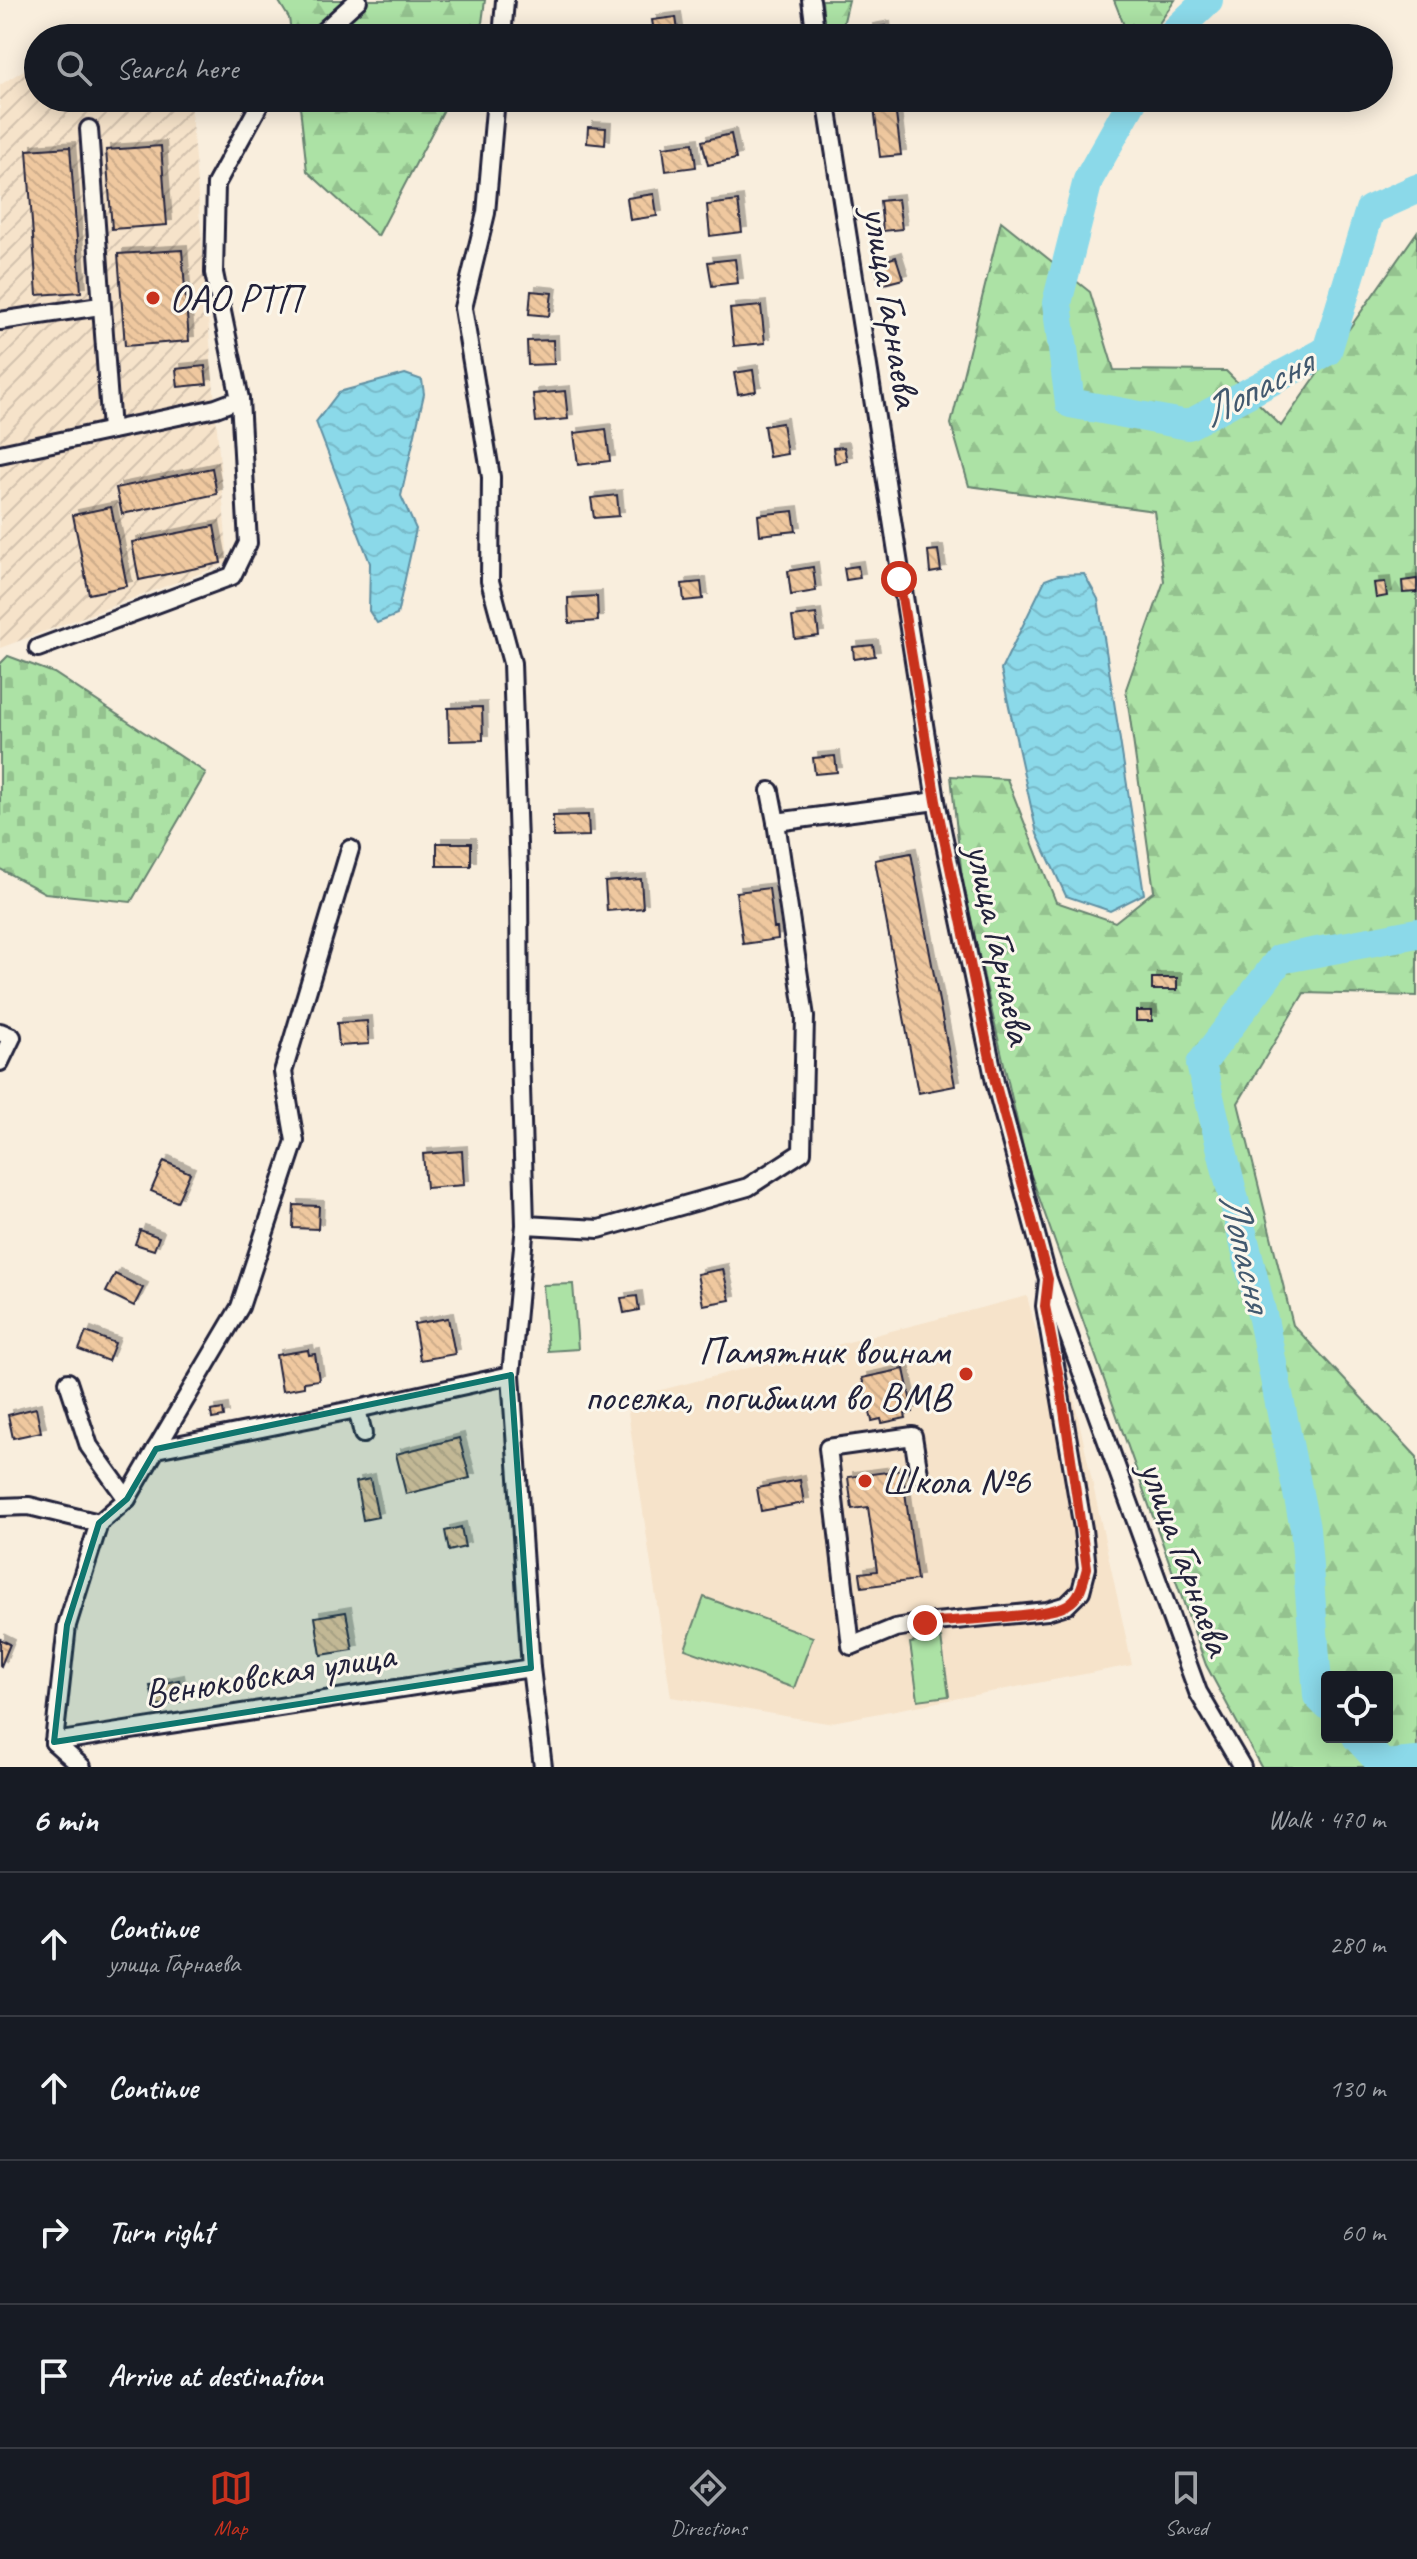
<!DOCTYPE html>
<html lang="en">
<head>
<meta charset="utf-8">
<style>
  body { margin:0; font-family:Caveat,sans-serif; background:#20242c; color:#f1f3f6 }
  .controls { position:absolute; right:24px; bottom:24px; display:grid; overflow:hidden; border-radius:8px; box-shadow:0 4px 20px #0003 }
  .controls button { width:72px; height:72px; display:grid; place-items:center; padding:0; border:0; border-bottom:2px solid #363941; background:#171b24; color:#f1f3f6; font:40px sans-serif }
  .stop { position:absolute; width:24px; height:24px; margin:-18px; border:6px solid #c8321e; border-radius:50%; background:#fff }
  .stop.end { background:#c8321e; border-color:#fff; box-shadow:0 2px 8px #0008 }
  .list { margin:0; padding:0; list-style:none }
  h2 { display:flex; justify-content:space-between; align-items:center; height:104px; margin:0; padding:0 32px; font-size:34px }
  h2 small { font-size:26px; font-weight:400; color:#9ea1a6 }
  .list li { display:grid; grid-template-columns:52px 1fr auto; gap:24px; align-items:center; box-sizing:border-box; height:144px; padding:0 32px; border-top:2px solid #363941 }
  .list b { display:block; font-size:30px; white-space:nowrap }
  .list p { margin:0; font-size:26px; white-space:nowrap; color:#9ea1a6 }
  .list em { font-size:26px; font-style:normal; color:#9ea1a6 }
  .icon { flex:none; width:44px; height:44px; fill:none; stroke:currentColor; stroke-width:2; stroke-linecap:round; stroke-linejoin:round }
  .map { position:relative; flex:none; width:1417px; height:1767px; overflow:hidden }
  .search { position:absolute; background:#171b24; box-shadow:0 4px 20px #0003; left:24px; right:24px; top:24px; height:88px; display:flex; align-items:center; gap:20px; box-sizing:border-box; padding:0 28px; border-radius:44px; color:#9ea1a6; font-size:30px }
  .sheet { height:680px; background:#171b24 }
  nav { display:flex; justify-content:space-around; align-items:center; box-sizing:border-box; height:112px; border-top:2px solid #363941; background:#171b24; font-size:22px; color:#9ea1a6 }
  nav a { display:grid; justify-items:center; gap:4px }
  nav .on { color:#c8321e }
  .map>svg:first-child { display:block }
</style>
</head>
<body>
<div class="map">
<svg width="1417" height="1767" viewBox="0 0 1417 1767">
  <defs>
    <pattern id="industrial-furrows" width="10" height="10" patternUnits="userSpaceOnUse" patternTransform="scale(2)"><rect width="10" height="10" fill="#f6e3ca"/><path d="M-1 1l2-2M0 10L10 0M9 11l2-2" fill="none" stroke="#d3c2ae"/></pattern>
    <pattern id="forest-firs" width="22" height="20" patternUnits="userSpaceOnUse" patternTransform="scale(2)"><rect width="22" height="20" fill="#ace2a5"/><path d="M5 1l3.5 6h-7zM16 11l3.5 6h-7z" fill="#94c28f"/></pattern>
    <pattern id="cemetery-stones" width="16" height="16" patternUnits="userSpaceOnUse" patternTransform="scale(2)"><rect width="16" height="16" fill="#ace2a5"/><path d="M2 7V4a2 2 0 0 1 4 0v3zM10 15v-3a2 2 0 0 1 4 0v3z" fill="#94c28f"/></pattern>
    <pattern id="water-waves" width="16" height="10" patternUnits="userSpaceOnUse" patternTransform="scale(2)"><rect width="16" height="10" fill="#8bd9e9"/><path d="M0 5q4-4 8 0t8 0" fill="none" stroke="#78bac9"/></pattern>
    <pattern id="building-back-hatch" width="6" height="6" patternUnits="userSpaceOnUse" patternTransform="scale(2)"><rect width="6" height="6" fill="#efc89f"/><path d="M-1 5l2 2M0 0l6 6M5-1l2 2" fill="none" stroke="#cdac8a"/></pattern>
    <filter id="shadow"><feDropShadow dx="5" dy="-5" stdDeviation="0" flood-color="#0004"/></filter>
  </defs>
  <rect width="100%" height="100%" fill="#f9eedd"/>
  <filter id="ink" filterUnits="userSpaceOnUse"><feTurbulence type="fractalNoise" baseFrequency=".0125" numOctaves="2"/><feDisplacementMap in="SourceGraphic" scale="16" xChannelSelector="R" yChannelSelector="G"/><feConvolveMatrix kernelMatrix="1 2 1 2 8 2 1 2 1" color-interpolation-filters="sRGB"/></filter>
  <g filter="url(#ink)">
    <polygon fill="#f6e3ca" points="1027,1296 1049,1381 1071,1384 1132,1665 827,1723 671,1697 626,1399"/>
    <polygon fill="url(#industrial-furrows)" points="38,61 38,98 190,98 228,563 0,648 0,85"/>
    <g fill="url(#forest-firs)" stroke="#678270" stroke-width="2" fill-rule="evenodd">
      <polygon points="278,0 485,0 480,38 292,38 289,18"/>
      <polygon points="822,0 849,0 840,38 825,38"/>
      <polygon points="1114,0 1175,0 1149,38 1129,38"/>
      <polygon points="299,98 450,98 378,236 307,171"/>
      <path d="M1001,221l89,71 24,78 112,1 55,55 136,-194v764l-113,-3 -66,110 55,222 124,132v310h-156l-55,-102 -179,-501 -64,-278 -12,-110 56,3 49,123 59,20 39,-31 -28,-202 38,-108 -10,-70 -185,-25 -18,-62zM1327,1677h60v60h-60z"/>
    </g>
    <polygon fill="url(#cemetery-stones)" stroke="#678270" stroke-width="2" points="8,656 54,673 206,773 131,902 45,893 0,869 0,664"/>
    <g fill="#ace2a5" stroke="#678270" stroke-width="2">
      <polygon points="573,1284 578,1349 548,1351 543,1285"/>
      <polygon points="704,1597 813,1637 794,1688 685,1649"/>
      <polygon points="941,1638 949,1696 918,1700 910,1643"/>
    </g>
    <g fill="url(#water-waves)" stroke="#6190a3" stroke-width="2">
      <polygon points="405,374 422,380 424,394 401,496 416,529 397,615 377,623 369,611 370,563 316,422 339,392"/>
      <polygon points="1058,575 1084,574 1098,599 1144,894 1110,911 1066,896 1037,834 1001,670 1045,580"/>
    </g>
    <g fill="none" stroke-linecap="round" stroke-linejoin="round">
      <g stroke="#8bd9e9" stroke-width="30">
        <polyline points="1168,38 1208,0"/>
        <polyline points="1134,98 1088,180 1057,303 1070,403 1188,425 1327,351 1370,210 1417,189"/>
        <polyline points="1327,1705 1318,1696 1305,1528 1263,1319 1201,1064 1280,959 1417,933"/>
        <polyline points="1357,1737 1383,1765 1417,1762"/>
      </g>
    </g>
    <g fill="url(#building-back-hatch)" stroke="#22223b" stroke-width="2" filter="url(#shadow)">
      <polygon points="676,17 679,38 655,38 652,20"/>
      <polygon points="885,26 886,35 898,33 899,38 869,38 868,29"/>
      <polygon points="622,98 661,98 661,102 623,107"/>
      <polygon points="873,98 894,98 901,155 880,157"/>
      <polygon points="588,127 606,128 605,145 587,143"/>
      <polygon points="731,134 736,159 708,165 702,141"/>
      <polygon points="693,143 696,167 666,171 663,147"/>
      <polygon points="161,146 167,225 112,229 106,150"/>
      <polygon points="70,147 81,292 37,295 27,150"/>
      <polygon points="654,194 657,216 630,220 627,198"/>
      <polygon points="898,199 902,229 883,231 880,201"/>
      <polygon points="738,201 742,232 710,236 707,205"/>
      <polygon points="182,250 189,341 125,346 118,254"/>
      <polygon points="896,257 903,279 880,285 874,264"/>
      <polygon points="735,259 738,283 712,286 708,262"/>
      <polygon points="531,291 552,293 549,316 529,314"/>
      <polygon points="761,306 765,343 734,346 730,309"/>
      <polygon points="553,340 554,364 528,365 527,341"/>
      <polygon points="205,366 207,384 178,387 176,369"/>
      <polygon points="753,370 756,391 738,394 734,373"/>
      <polygon points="565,391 568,419 536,422 533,394"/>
      <polygon points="782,423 787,454 769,457 764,426"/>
      <polygon points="606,429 610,461 578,465 574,433"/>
      <polygon points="844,447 847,461 835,463 833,448"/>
      <polygon points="212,468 217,494 122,514 116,488"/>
      <polygon points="617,495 619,516 594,518 591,498"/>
      <polygon points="111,507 127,586 89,594 73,515"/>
      <polygon points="793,511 796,531 760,535 758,515"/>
      <polygon points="214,526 221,563 139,580 132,542"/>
      <polygon points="938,550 941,571 930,573 928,551"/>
      <polygon points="858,566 860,578 846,580 844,568"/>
      <polygon points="813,567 816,591 791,595 788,571"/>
      <polygon points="1417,579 1417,592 1403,593 1402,581"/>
      <polygon points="701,582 703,599 684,601 682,584"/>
      <polygon points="1385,582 1387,596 1376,598 1374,583"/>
      <polygon points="597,596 598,621 569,623 568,598"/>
      <polygon points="816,614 819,636 795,639 792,617"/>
      <polygon points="873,645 875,656 854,659 853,647"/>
      <polygon points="482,707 483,740 449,741 448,708"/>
      <polygon points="835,756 837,772 815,774 813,758"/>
      <polygon points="588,815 589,836 553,837 553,816"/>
      <rect x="437" y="843" width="34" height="23"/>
      <polygon points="911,853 955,1086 918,1093 875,860"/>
      <polygon points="641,879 643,908 607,911 605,882"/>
      <polygon points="769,888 774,928 777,928 778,939 743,944 736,892"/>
      <rect x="1152" y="978" width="25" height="12"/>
      <rect x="1136" y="1011" width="16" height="10"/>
      <polygon points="367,1021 369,1044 339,1046 337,1023"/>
      <polygon points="462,1151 464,1185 426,1188 423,1154"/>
      <polygon points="164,1161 190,1173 177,1202 151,1191"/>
      <polygon points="294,1205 319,1206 318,1229 293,1228"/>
      <polygon points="140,1230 159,1237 154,1250 135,1244"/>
      <polygon points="723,1269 730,1300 703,1305 697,1274"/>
      <polygon points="115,1274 143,1288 134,1306 106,1292"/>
      <polygon points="637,1296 639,1310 624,1313 621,1298"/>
      <polygon points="448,1318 455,1354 420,1360 414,1324"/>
      <polygon points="86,1332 115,1343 108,1361 79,1350"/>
      <polygon points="308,1350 309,1355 315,1354 319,1380 304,1382 304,1387 282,1391 276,1355"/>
      <polygon points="904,1369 913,1412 905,1414 906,1418 882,1423 881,1419 872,1421 862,1378"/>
      <polygon points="36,1408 41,1432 13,1438 8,1415"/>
      <polygon points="223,1409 224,1417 212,1419 211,1411"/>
      <polygon points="459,1438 470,1478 406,1494 396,1454"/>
      <polygon points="902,1470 917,1580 862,1587 860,1573 877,1571 868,1507 852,1509 848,1477"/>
      <polygon points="370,1479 378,1517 363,1520 356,1482"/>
      <polygon points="800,1480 804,1503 761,1511 757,1488"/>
      <polygon points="461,1527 465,1547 449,1551 445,1531"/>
      <polygon points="346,1612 353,1650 321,1655 315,1617"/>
      <polygon points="0,1639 10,1644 1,1666 0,1665"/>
      <polygon points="179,1680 183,1701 155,1707 150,1686"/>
    </g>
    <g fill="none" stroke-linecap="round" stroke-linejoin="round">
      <defs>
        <g id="minor">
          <polyline points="811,0 816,38"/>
          <polyline points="316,38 358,0"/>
          <polyline points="502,38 505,0"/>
          <polyline points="496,98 486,213 463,308 491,477 490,581 512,663 519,873 520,1052 525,1225 511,1375 531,1668 543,1767"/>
          <polyline points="826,98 936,801 995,1082 1048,1279 1198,1692 1242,1767"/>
          <polyline points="89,129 111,430"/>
          <polyline points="0,321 100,306"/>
          <polyline points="0,454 216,408 240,399"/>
          <polyline points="38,648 232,576 248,543 240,399 214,273 216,184 263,98"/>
          <polyline points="770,791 776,822"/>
          <polyline points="0,1032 12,1037 0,1062"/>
          <polyline points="525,1225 599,1229 748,1187 802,1152 805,1017 776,822 936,801"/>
          <polyline points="68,1382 89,1446 127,1499"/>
          <polyline points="357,1409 363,1434"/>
          <polyline points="156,1449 240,1307 295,1141 283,1072 350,849"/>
          <polyline points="919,1474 913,1436 828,1448 851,1646 895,1628 925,1623 1047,1611 1067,1605 1081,1591 1087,1568 1083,1529 1045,1306 1048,1280"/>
          <polyline points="0,1507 29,1506 99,1523"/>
          <polyline points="54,1742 67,1625 99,1523 127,1499 156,1449 357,1409 511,1375"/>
          <polyline points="54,1742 531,1668"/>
          <polyline points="54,1742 82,1767"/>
        </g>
      </defs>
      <use href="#minor" stroke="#22223b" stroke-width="22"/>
      <use href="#minor" stroke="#fbf7ec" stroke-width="16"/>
    </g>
  </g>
  <g fill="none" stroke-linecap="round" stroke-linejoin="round" filter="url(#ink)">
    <path stroke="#c8321e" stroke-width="10" d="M899,579l37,222 59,281 53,197 -3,27 15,77 27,185c-4,14 -6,29 -20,37 -19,12 -114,15 -142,18"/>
  </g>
  <path fill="#0f766e" fill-opacity="0.2" stroke="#0f766e" stroke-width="6" stroke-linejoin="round" d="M511,1375l20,293 -477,74 13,-117 32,-102 28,-24 29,-50z"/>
  <g fill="#c8321e" stroke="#fbf7ec" stroke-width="3">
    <circle cx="153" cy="298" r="8"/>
    <circle cx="966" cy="1374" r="8"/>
    <circle cx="865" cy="1481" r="8"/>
  </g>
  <g text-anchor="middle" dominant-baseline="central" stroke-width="6" stroke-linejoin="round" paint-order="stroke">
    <g font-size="40" fill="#22223b" stroke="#fbf7ec" text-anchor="start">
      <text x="169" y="298">ОАО РТП</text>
      <text x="950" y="1351" text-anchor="end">Памятник воинам<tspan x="950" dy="46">поселка, погибшим во ВМВ</tspan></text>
      <text x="881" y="1481">Школа №6</text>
    </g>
    <g font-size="40" fill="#22223b" stroke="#fbf7ec">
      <text transform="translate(892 307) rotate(81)">улица Гарнаева</text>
      <text transform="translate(1000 944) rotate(78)">улица Гарнаева</text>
      <text transform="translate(1186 1558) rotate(70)">улица Гарнаева</text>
      <text transform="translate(269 1674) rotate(-9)">Венюковская улица</text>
    </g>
    <g font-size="42" font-style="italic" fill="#42596f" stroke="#fbf7ec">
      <text transform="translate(1256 388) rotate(-28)">Лопасня</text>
      <text transform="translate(1246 1251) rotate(77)">Лопасня</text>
    </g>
  </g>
</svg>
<div class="controls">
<button><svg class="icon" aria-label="locate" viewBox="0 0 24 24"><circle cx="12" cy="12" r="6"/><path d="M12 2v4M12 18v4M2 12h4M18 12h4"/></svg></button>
</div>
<div class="stop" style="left:899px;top:579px"></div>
<div class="stop end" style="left:925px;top:1623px"></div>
<div class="search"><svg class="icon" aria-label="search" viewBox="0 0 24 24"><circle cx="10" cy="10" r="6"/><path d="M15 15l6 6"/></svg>Search here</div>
</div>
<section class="sheet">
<h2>6 min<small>Walk · 470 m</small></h2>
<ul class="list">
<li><svg class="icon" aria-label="ahead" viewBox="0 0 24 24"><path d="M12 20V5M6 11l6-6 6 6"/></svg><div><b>Continue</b><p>улица Гарнаева</p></div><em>280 m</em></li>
<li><svg class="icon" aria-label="ahead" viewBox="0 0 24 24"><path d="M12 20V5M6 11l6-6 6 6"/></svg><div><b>Continue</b></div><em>130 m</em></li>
<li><svg class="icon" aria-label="right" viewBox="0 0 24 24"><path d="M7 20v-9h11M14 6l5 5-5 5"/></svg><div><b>Turn right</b></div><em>60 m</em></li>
<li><svg class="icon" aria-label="arrive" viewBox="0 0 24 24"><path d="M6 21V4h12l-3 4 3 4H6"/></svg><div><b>Arrive at destination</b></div></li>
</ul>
</section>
<nav>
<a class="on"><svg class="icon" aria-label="map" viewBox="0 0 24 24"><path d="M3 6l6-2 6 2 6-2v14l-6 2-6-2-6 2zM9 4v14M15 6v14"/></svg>Map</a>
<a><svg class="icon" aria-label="directions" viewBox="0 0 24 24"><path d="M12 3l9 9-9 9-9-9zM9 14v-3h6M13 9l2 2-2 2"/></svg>Directions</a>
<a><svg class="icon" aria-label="saved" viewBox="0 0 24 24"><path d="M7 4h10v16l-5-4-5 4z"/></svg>Saved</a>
</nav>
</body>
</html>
